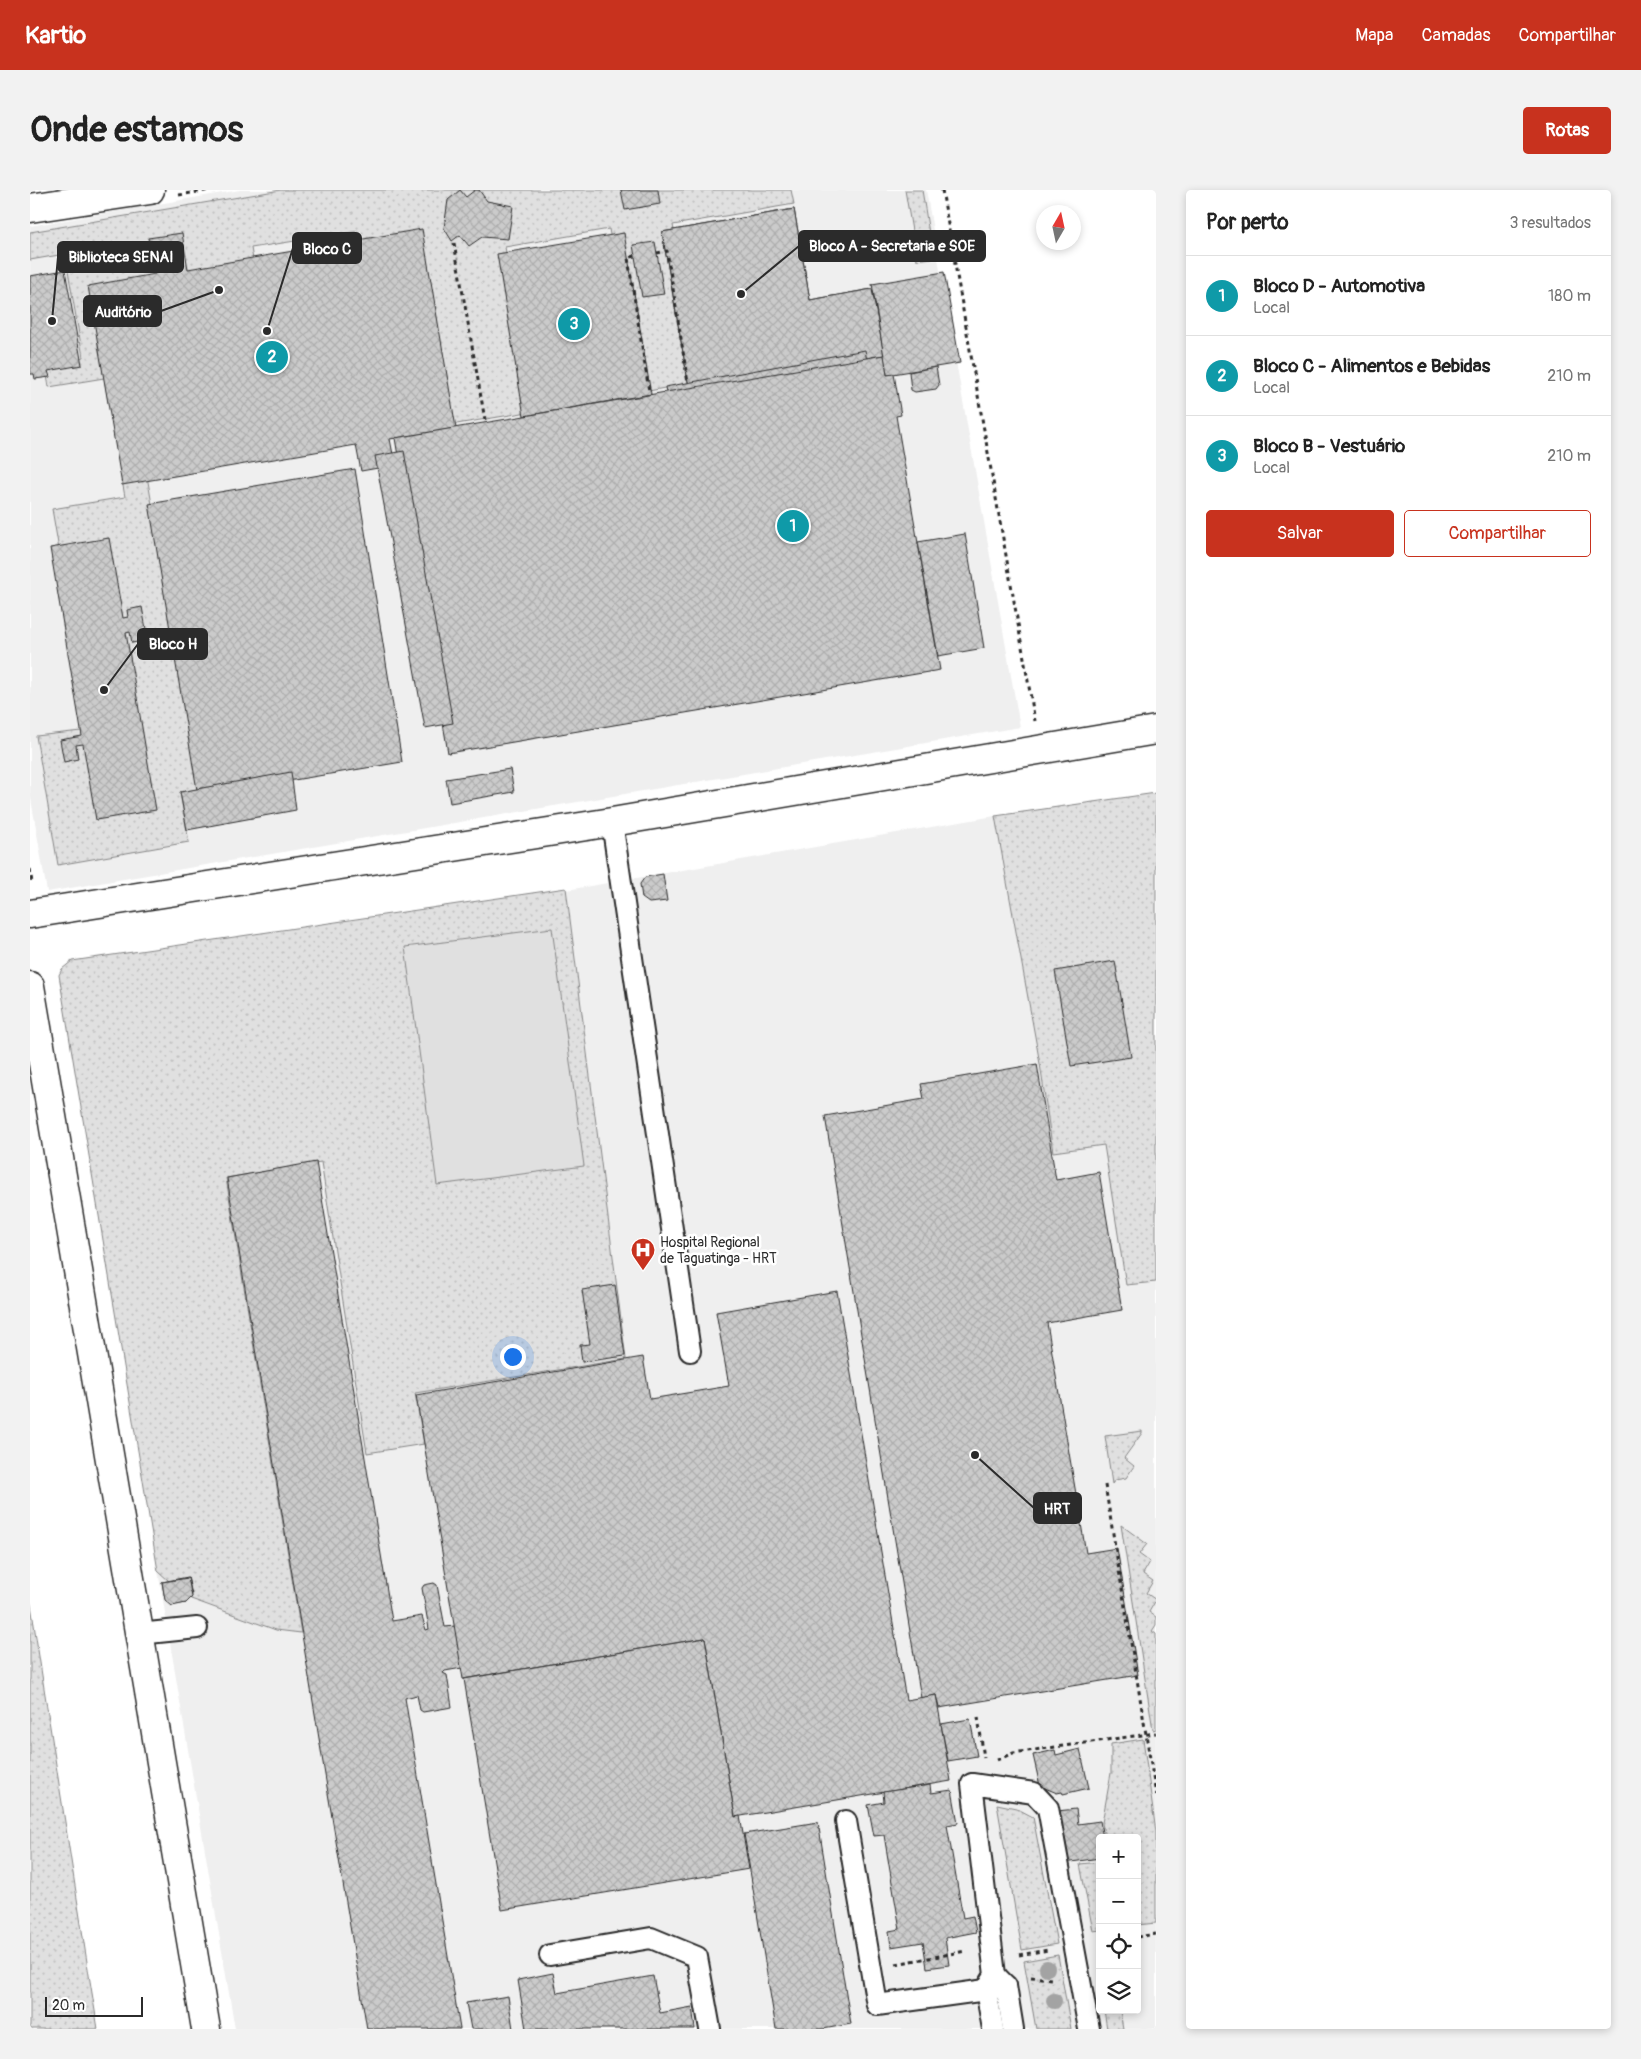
<!DOCTYPE html>
<html lang="pt">
<head>
<meta charset="utf-8">
<style>
  body { margin:0; font-family:Pangolin,sans-serif; background:#f2f2f2; color:#222 }
  .controls { position:absolute; right:15px; bottom:15px; display:grid; overflow:hidden; border-radius:5px; box-shadow:0 2px 8px #0003 }
  .controls button { width:45px; height:45px; display:grid; place-items:center; padding:0; border:0; border-bottom:1px solid #e0e0e0; background:#fff; color:#222; font:25px sans-serif }
  .compass { position:absolute; left:1006px; top:15px; width:45px; height:45px; border-radius:50%; background:#fff; box-shadow:0 2px 8px #0003; rotate:9deg }
  .scale { position:absolute; left:15px; bottom:12px; width:98px; box-sizing:border-box; padding-left:5px; border:2px solid #2b2b2b; border-top:0; font-size:14px; line-height:18px; white-space:nowrap; color:#2b2b2b; -webkit-text-stroke:4px #fff; paint-order:stroke }
  .you { position:absolute; left:482px; top:1166px; width:18px; height:18px; margin:-12px; border:4px solid #fff; border-radius:50%; background:#1a73e8; box-shadow:0 0 0 8px #1a73e833 }
  .badge { display:grid; place-items:center; width:32px; height:32px; border-radius:50%; background:#c8321e; color:#fff; font-size:16px; font-weight:700 }
  .pin { position:absolute; translate:-50% -50%; border:2px solid #fff; box-shadow:0 1px 5px #0006 }
  .list { margin:0; padding:0; list-style:none }
  h2 { display:flex; justify-content:space-between; align-items:center; height:65px; margin:0; padding:0 20px; font-size:21px }
  h2 small { font-size:16px; font-weight:400; color:#767676 }
  .list li { display:grid; grid-template-columns:32px 1fr auto; gap:15px; align-items:center; box-sizing:border-box; height:80px; padding:0 20px; border-top:1px solid #e0e0e0 }
  .list b { display:block; font-size:19px; white-space:nowrap }
  .list p { margin:0; font-size:16px; white-space:nowrap; color:#767676 }
  .list em { font-size:16px; font-style:normal; color:#767676 }
  .actions { display:flex; gap:10px; padding:15px 20px }
  .actions a { flex:1; padding:11px 0; border:1px solid #c8321e; border-radius:5px; text-align:center; font-size:18px; color:#c8321e }
  .actions .main { background:#c8321e; color:#fff }
  .icon { flex:none; width:28px; height:28px; fill:none; stroke:currentColor; stroke-width:2; stroke-linecap:round; stroke-linejoin:round }
  .map { position:relative; flex:none; width:1126px; height:1839px; overflow:hidden; border-radius:5px }
  header { display:flex; align-items:center; gap:30px; box-sizing:border-box; height:70px; padding:0 25px; background:#c8321e; color:#fff }
  header strong { font-size:24px }
  nav { display:flex; gap:28px; margin-inline-start:auto; font-size:18px }
  .intro { display:flex; align-items:center; justify-content:space-between; box-sizing:border-box; height:120px; padding:0 30px }
  h1 { margin:0; font-size:35px }
  .button { padding:12px 22px; border-radius:5px; background:#c8321e; color:#fff; font-size:18px; font-weight:700 }
  main { display:flex; gap:30px; padding:0 30px }
  aside { flex:1; background:#fff; border-radius:5px; box-shadow:0 2px 8px #0003 }
  .map>svg:first-child { display:block }
</style>
</head>
<body>
<header>
<strong>Kartio</strong>
<nav><a>Mapa</a><a>Camadas</a><a>Compartilhar</a></nav>
</header>
<div class="intro"><h1>Onde estamos</h1><a class="button">Rotas</a></div>
<main>
<div class="map">
<svg width="1126" height="1839" viewBox="0 0 1126 1839">
  <defs>
    <pattern id="grass-dots" width="8" height="8" patternUnits="userSpaceOnUse" patternTransform="scale(1.25)"><rect width="8" height="8" fill="#e0e0e0"/><path d="M2 2h.1M6 6h.1" fill="none" stroke="#c0c0c0" stroke-width="1.8" stroke-linecap="round"/></pattern>
    <pattern id="building-cross-hatch" width="8" height="8" patternUnits="userSpaceOnUse" patternTransform="scale(1.25)"><rect width="8" height="8" fill="#cbcbcb"/><path d="M0 0l8 8M0 8l8-8" fill="none" stroke="#aeaeae"/></pattern>
  </defs>
  <rect width="100%" height="100%" fill="#fff"/>
  <filter id="ink" filterUnits="userSpaceOnUse"><feTurbulence type="fractalNoise" baseFrequency=".02" numOctaves="2"/><feDisplacementMap in="SourceGraphic" scale="10" xChannelSelector="R" yChannelSelector="G"/><feConvolveMatrix kernelMatrix="1 2 1 2 8 2 1 2 1" color-interpolation-filters="sRGB"/></filter>
  <g filter="url(#ink)">
    <g fill="#efefef" fill-rule="evenodd">
      <polygon points="210,0 896,0 990,537 17,702 0,603 0,36"/>
      <path d="M1126,603v1236h-921l-77,-458 20,-3 -97,-594 914,-158zM1070,1648h37v172h-37z"/>
    </g>
    <g fill="url(#grass-dots)" stroke="#868686" fill-rule="evenodd">
      <path d="M251,0h510l3,14 -121,21 29,156 -64,12 -29,-164 -104,18 29,164 -387,65 55,312 -22,5 9,49 -131,23 -22,-129 54,-6 -38,-221 73,-12 -21,-119 -55,9 -4,-23 38,-7 -18,-103 -35,6v-28zM328,41l12,61 -108,19 -11,-63z"/>
      <polygon points="875,0 892,0 903,68 887,70"/>
      <polygon points="1126,603 1126,1092 1096,1095 1074,955 1023,962 1010,874 965,626"/>
      <polygon points="536,698 596,1169 385,1203 394,1254 337,1263 291,972 196,988 271,1443 246,1440 161,1409 162,1406 158,1388 139,1391 128,1381 29,785 32,779 42,771"/>
      <polygon points="1112,1241 1112,1243 1094,1268 1104,1276 1096,1288 1085,1290 1082,1294 1075,1246"/>
      <polygon points="1091,1335 1117,1354 1109,1364 1120,1372 1113,1384 1123,1391 1116,1403 1126,1410 1119,1422 1126,1427 1126,1435 1122,1441 1126,1444 1126,1539 1123,1540"/>
      <polygon points="0,1409 59,1785 68,1839 0,1839"/>
      <polygon points="1113,1549 1126,1642 1126,1733 1107,1735 1107,1648 1075,1648 1072,1633 1081,1583 1081,1554"/>
      <polygon points="967,1614 986,1618 1003,1627 1027,1754 992,1760"/>
      <polygon points="1070,1672 1070,1740 1063,1741 1050,1674"/>
      <polygon points="1028,1765 1041,1839 1006,1839 994,1771"/>
      <polygon points="1074,1820 1090,1820 1093,1839 1077,1839"/>
    </g>
    <polygon fill="#e0e0e0" stroke="#868686" points="522,738 554,976 407,995 375,757"/>
    <g fill="url(#building-cross-hatch)" stroke="#2b2b2b" fill-rule="evenodd">
      <polygon points="430,0 436,7 445,0 449,0 457,11 483,16 478,49 452,47 439,56 430,45 422,51 414,38 418,10"/>
      <polygon points="591,0 628,0 630,14 595,20"/>
      <path d="M764,19l16,91 62,-11 12,66 -195,32 -27,-155zM715,80l13,78 -21,3 -13,-77zM843,129l2,14 -57,9 -2,-13z"/>
      <polygon points="764,19 780,110 842,99 854,165 659,197 632,42"/>
      <polygon points="392,39 426,238 360,249 365,275 331,281 326,255 92,295 58,96 125,84 118,48 152,43 158,79"/>
      <polygon points="594,43 621,204 494,226 467,64"/>
      <polygon points="625,52 634,104 612,107 603,55"/>
      <polygon points="35,80 52,175 18,181 20,187 5,189 4,184 0,184 0,86"/>
      <polygon points="914,82 930,173 857,185 842,94"/>
      <polygon points="835,160 891,476 691,511 635,197"/>
      <polygon points="854,165 857,185 864,184 871,225 866,226 910,480 418,563 365,248"/>
      <polygon points="906,177 909,195 906,199 885,202 881,200 879,182"/>
      <polygon points="374,261 423,533 395,538 345,266"/>
      <polygon points="325,279 372,572 168,606 119,314"/>
      <polygon points="935,344 954,458 908,466 888,352"/>
      <polygon points="79,348 93,428 98,427 97,420 112,417 118,450 102,453 100,442 96,443 126,620 66,630 53,554 46,555 48,569 34,572 30,550 52,546 20,358"/>
      <polygon points="480,579 484,602 420,613 416,589"/>
      <polygon points="261,582 266,620 157,640 150,602"/>
      <polygon points="633,684 637,711 619,713 612,708 610,694 615,687"/>
      <polygon points="1085,771 1101,867 1041,876 1025,781"/>
      <polygon points="1007,874 1026,990 1069,982 1092,1120 1017,1133 1056,1363 1087,1358 1108,1485 909,1518 906,1505 891,1508 795,926 894,909 891,894"/>
      <polygon points="286,972 362,1431 392,1426 396,1440 399,1439 392,1398 394,1395 404,1393 407,1395 415,1437 425,1436 432,1478 415,1481 413,1483 417,1485 422,1517 393,1522 390,1520 387,1505 375,1508 430,1839 337,1839 296,1591 197,988"/>
      <polygon points="585,1095 595,1166 552,1172 550,1155 560,1154 552,1100"/>
      <polygon points="807,1101 876,1510 906,1505 921,1591 705,1627 675,1448 433,1489 386,1205 613,1167 620,1209 699,1196 686,1122"/>
      <polygon points="158,1387 162,1405 156,1413 143,1415 135,1409 132,1392"/>
      <polygon points="158,1388 162,1407 156,1413 142,1416 135,1410 132,1392"/>
      <polygon points="675,1448 705,1627 710,1626 719,1679 472,1720 434,1489"/>
      <polygon points="940,1529 947,1566 918,1571 911,1534"/>
      <polygon points="1050,1559 1059,1598 1033,1604 1032,1602 1027,1603 1010,1596 1003,1565 1025,1560 1026,1565"/>
      <polygon points="900,1595 901,1603 922,1600 928,1633 917,1635 933,1728 943,1726 946,1742 915,1748 919,1775 897,1778 893,1752 861,1757 859,1741 870,1739 860,1681 854,1645 844,1646 838,1615 854,1612 853,1602"/>
      <polygon points="1046,1619 1048,1634 1070,1631 1073,1648 1070,1648 1070,1668 1034,1673 1027,1621"/>
      <polygon points="788,1632 821,1834 793,1839 746,1839 714,1644"/>
      <polygon points="523,1783 527,1803 623,1786 630,1823 662,1817 665,1839 496,1839 488,1790"/>
      <polygon points="478,1806 483,1839 441,1839 436,1813"/>
    </g>
    <g fill="none" stroke-linecap="round" stroke-linejoin="round">
      <defs>
        <g id="service">
          <polyline points="582,632 660,1161"/>
          <polyline points="109,1444 167,1438"/>
          <polyline points="816,1631 847,1815 956,1800 976,1796"/>
          <polyline points="520,1765 621,1748 667,1767 680,1839"/>
          <polyline points="966,1786 976,1796 983,1839"/>
          <polyline points="963,1839 956,1800 965,1785 942,1594 1004,1603 1018,1618 1059,1839"/>
        </g>
        <polyline id="minor" points="0,724 582,632 1126,540"/>
        <polyline id="tertiary" points="0,796 176,1839"/>
        <polyline id="secondary" points="0,18 120,0"/>
      </defs>
      <use href="#service" stroke="#2b2b2b" stroke-width="24"/>
      <use href="#minor" stroke="#2b2b2b" stroke-width="31"/>
      <use href="#tertiary" stroke="#2b2b2b" stroke-width="31"/>
      <use href="#secondary" stroke="#2b2b2b" stroke-width="31"/>
      <g stroke="#2b2b2b" stroke-width="3" stroke-dasharray="4 4" stroke-linecap="butt">
        <polyline points="912,0 1005,531"/>
        <polyline points="149,5 180,0"/>
        <polyline points="424,53 455,230"/>
        <polyline points="627,63 637,61 658,193"/>
        <polyline points="605,66 598,68 619,201"/>
        <polyline points="0,679 2,693"/>
        <polyline points="1075,1295 1126,1605"/>
        <polyline points="948,1527 954,1568"/>
        <polyline points="967,1570 983,1563 1126,1543"/>
        <polyline points="1107,1747 1126,1744"/>
        <polyline points="989,1765 1018,1760"/>
        <polyline points="866,1774 936,1761"/>
        <polyline points="1001,1787 1022,1789"/>
      </g>
      <use href="#service" stroke="#fff" stroke-width="20"/>
      <use href="#minor" stroke="#fff" stroke-width="28"/>
      <use href="#tertiary" stroke="#fff" stroke-width="28"/>
      <use href="#secondary" stroke="#fff" stroke-width="28"/>
    </g>
    <g fill="#a3a3a3">
      <circle cx="1017" cy="1778" r="8"/>
      <circle cx="1024" cy="1811" r="8"/>
    </g>
  </g>
  <defs>
    <symbol id="hospital-pin" viewBox="-11 -11 22 30"><path d="M0 17L-7.5 6A9.5 9.5 0 1 1 7.5 6Z" fill="#c8321e" stroke="#fff"/><path d="M-5-5h3v3.5h4V-5h3V5h-3V1.5h-4V5h-3Z" fill="#fff"/></symbol>
  </defs>
  <g fill-rule="evenodd">
    <use href="#hospital-pin" x="599" y="1046" width="28" height="38"/>
  </g>
  <g text-anchor="middle" dominant-baseline="central" stroke-width="5" stroke-linejoin="round" paint-order="stroke">
    <g font-size="14" fill="#2b2b2b" stroke="#fff" text-anchor="start">
      <text x="630" y="1052">Hospital Regional<tspan x="630" dy="16">de Taguatinga - HRT</tspan></text>
    </g>
  </g>
  <path fill="none" stroke="#2b2b2b" stroke-width="2" d="M711 104L769 56M237 141L263 58M22 131L28 67M189 100L131 121M74 500L108 454M945 1265L1004 1318"/>
  <g fill="#2b2b2b" stroke="#fff" stroke-width="2">
    <circle cx="711" cy="104" r="5"/>
    <circle cx="237" cy="141" r="5"/>
    <circle cx="22" cy="131" r="5"/>
    <circle cx="189" cy="100" r="5"/>
    <circle cx="74" cy="500" r="5"/>
    <circle cx="945" cy="1265" r="5"/>
  </g>
  <g fill="#2b2b2b" stroke="#2b2b2b" stroke-width="2">
    <rect x="769" y="41" width="186" height="30" rx="5"/>
    <rect x="263" y="43" width="68" height="30" rx="5"/>
    <rect x="28" y="52" width="125" height="30" rx="5"/>
    <rect x="54" y="106" width="77" height="30" rx="5"/>
    <rect x="108" y="439" width="69" height="30" rx="5"/>
    <rect x="1004" y="1303" width="47" height="30" rx="5"/>
  </g>
  <g font-size="15" text-anchor="middle" font-weight="bold" fill="#fff">
    <text x="862" y="61">Bloco A - Secretaria e SOE</text>
    <text x="297" y="64">Bloco C</text>
    <text x="91" y="72">Biblioteca SENAI</text>
    <text x="93" y="127">Auditório</text>
    <text x="143" y="459">Bloco H</text>
    <text x="1027" y="1324">HRT</text>
  </g>
</svg>
<div class="controls">
<button>+</button>
<button>−</button>
<button><svg class="icon" aria-label="locate" viewBox="0 0 24 24"><circle cx="12" cy="12" r="6"/><path d="M12 2v4M12 18v4M2 12h4M18 12h4"/></svg></button>
<button><svg class="icon" aria-label="layers" viewBox="0 0 24 24"><path d="M12 4l9 5-9 5-9-5zM3 14l9 5 9-5"/></svg></button>
</div>
<svg class="compass" viewBox="-18 -18 36 36"><path d="M0-13l5 13h-10z" fill="#e53935"/><path d="M0 13l5-13h-10z" fill="#767676"/></svg>
<div class="scale">20 m</div>
<div class="you"></div>
<div class="pin badge" style="left:763px;top:336px;background:#0f9aa8">1</div>
<div class="pin badge" style="left:242px;top:167px;background:#0f9aa8">2</div>
<div class="pin badge" style="left:544px;top:134px;background:#0f9aa8">3</div>
</div>
<aside>
<h2>Por perto<small>3 resultados</small></h2>
<ul class="list">
<li><span class="badge" style="background:#0f9aa8">1</span><div><b>Bloco D - Automotiva</b><p>Local</p></div><em>180 m</em></li>
<li><span class="badge" style="background:#0f9aa8">2</span><div><b>Bloco C - Alimentos e Bebidas</b><p>Local</p></div><em>210 m</em></li>
<li><span class="badge" style="background:#0f9aa8">3</span><div><b>Bloco B - Vestuário</b><p>Local</p></div><em>210 m</em></li>
</ul>
<div class="actions"><a class="main">Salvar</a><a>Compartilhar</a></div>
</aside>
</main>
</body>
</html>
